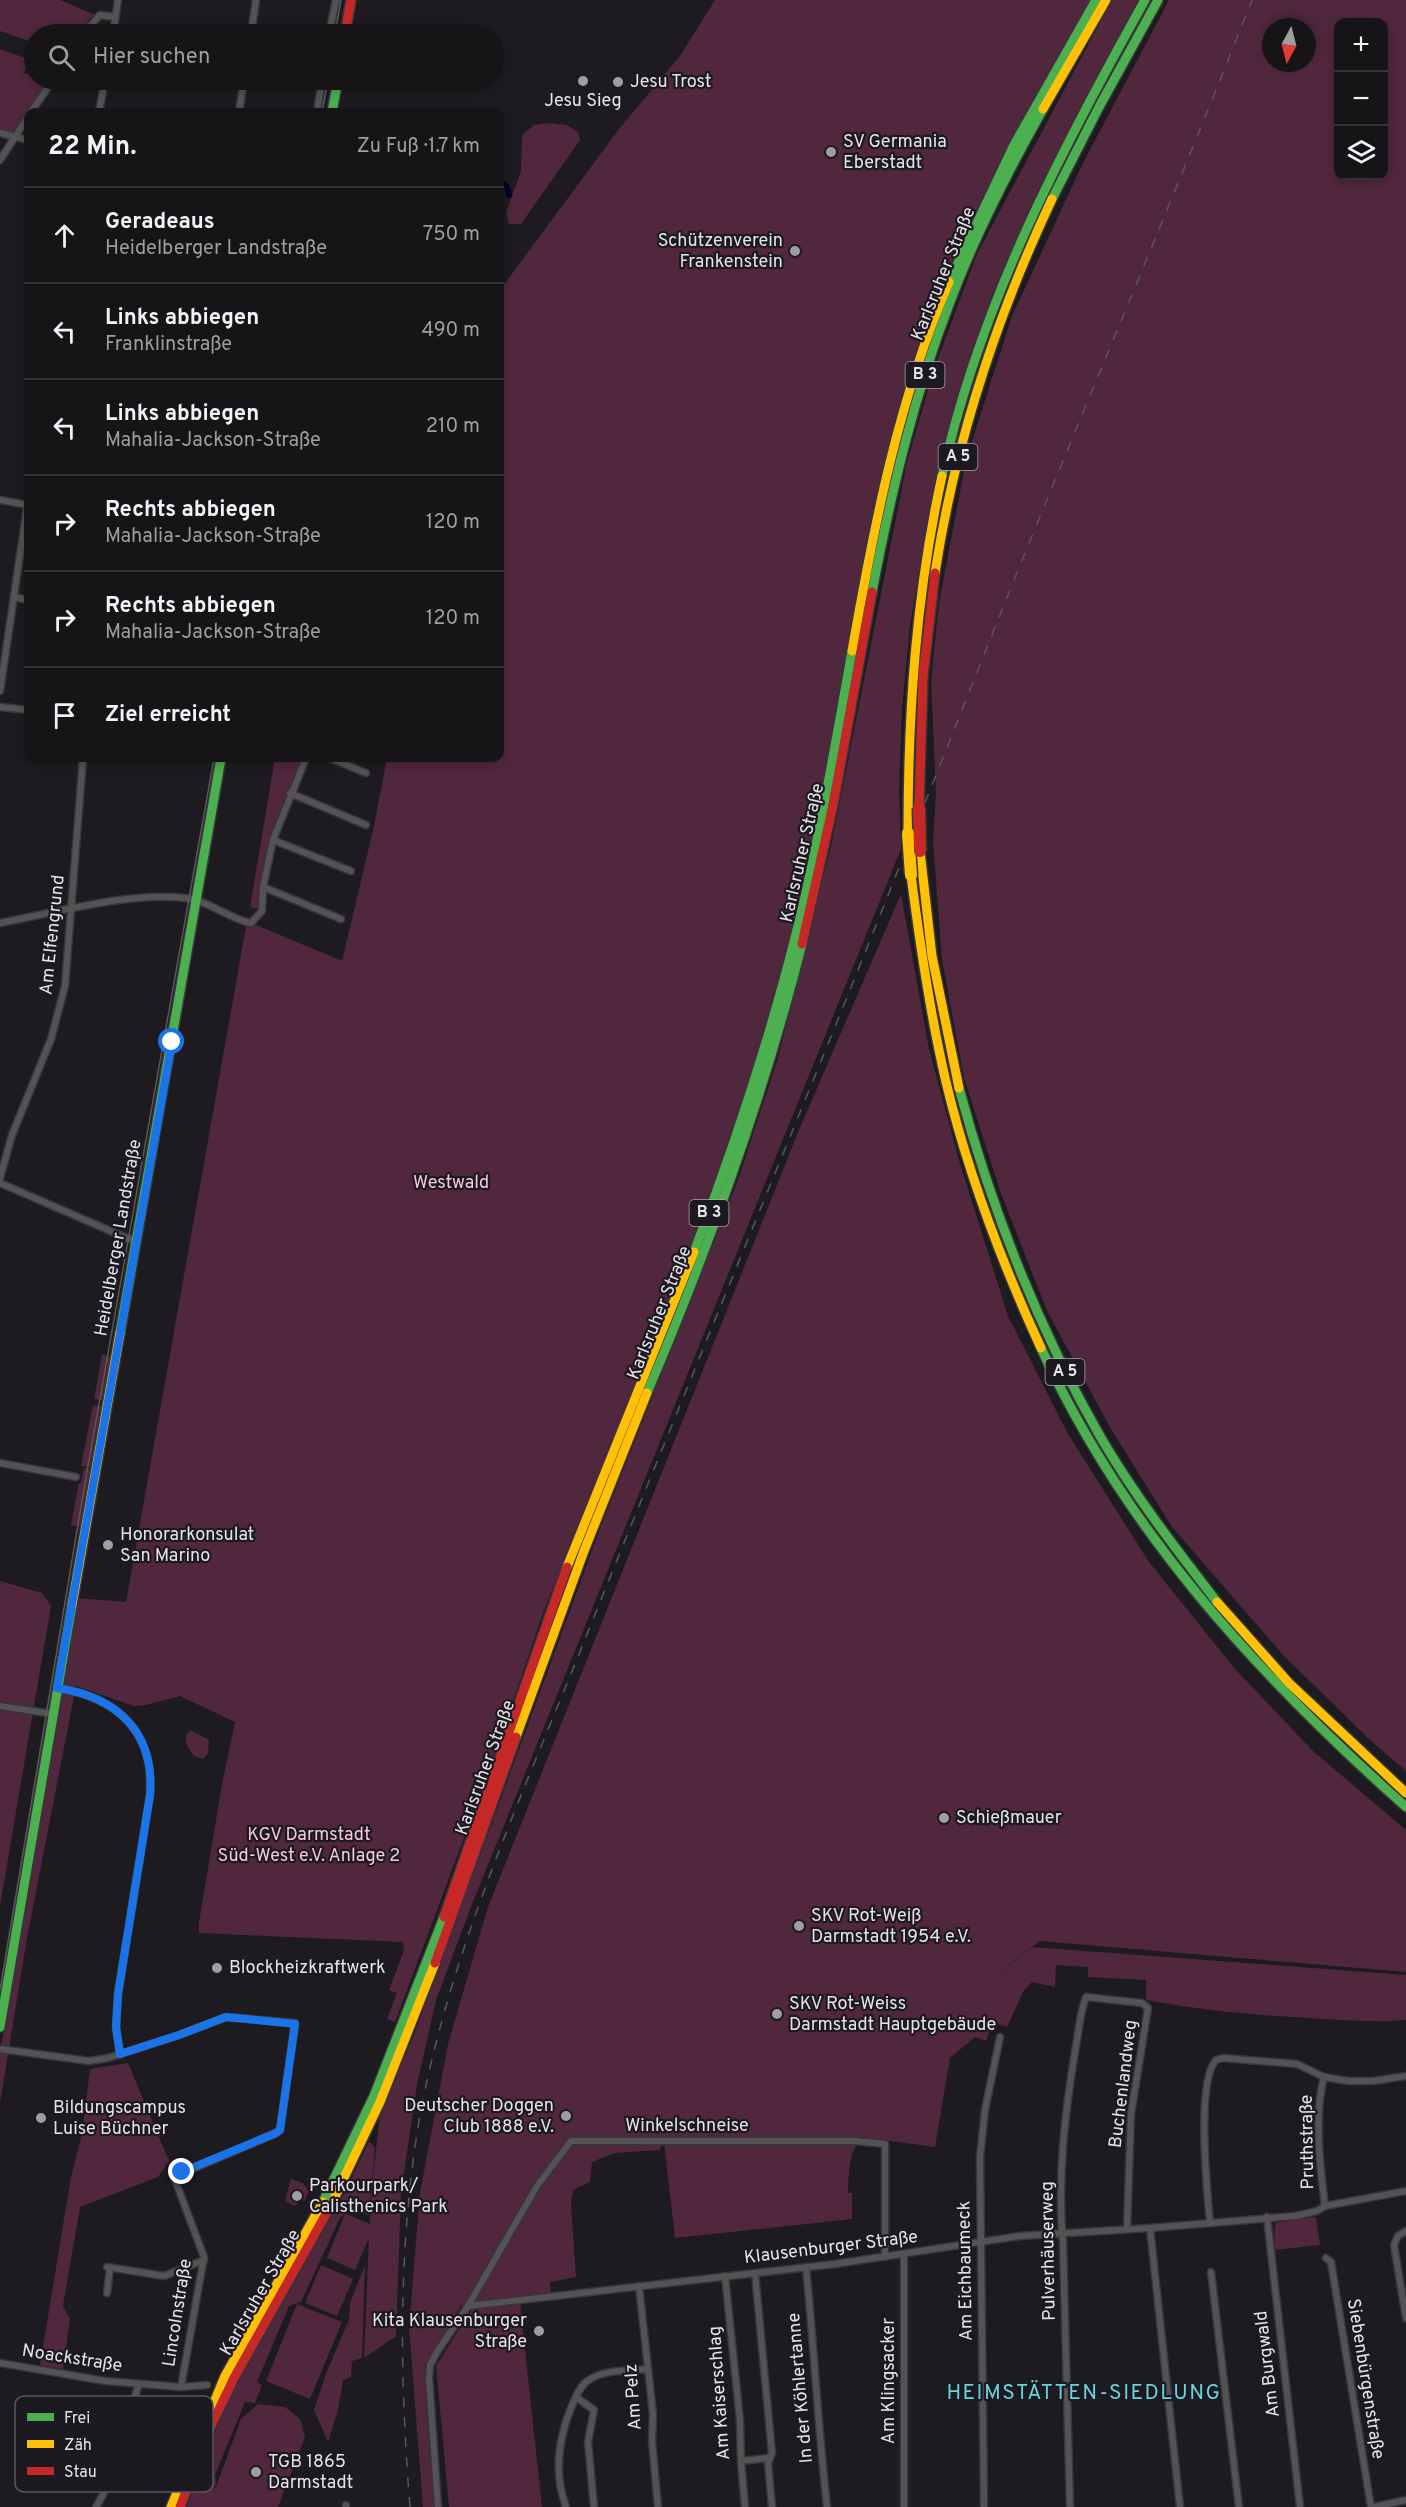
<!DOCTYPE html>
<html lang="de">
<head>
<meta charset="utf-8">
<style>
  body { margin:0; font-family:Overpass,sans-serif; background:#1f1d20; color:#f1f3f6 }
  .controls { position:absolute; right:18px; top:18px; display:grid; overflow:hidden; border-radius:12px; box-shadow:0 3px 9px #0003 }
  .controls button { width:54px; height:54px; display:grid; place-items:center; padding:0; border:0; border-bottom:2px solid #353336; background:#161417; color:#f1f3f6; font:30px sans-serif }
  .compass { position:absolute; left:1262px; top:18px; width:54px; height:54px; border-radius:50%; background:#161417; box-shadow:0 3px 9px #0003; rotate:187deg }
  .stop { position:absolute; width:18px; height:18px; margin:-14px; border:4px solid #1a73e8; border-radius:50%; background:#fff }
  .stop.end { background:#1a73e8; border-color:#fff; box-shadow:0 2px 6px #0008 }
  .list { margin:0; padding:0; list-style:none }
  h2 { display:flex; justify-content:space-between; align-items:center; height:78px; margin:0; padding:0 24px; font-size:26px }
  h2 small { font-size:20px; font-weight:400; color:#9e9ea1 }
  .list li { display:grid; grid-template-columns:39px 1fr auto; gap:18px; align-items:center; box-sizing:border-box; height:96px; padding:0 24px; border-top:2px solid #353336 }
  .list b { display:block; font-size:22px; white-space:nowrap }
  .list p { margin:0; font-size:20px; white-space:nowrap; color:#9e9ea1 }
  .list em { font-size:20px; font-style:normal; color:#9e9ea1 }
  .icon { flex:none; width:33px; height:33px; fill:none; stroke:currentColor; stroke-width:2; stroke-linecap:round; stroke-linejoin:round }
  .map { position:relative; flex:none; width:1406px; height:2507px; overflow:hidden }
  .search { position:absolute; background:#161417; box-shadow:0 3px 9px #0003; left:24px; top:24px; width:480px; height:66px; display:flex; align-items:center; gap:15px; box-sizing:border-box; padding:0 21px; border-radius:33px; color:#9e9ea1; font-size:22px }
  .panel { position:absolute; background:#161417; box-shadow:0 3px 9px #0003; left:24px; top:108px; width:480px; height:654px; border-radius:12px }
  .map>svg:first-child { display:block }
</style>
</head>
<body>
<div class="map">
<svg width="1406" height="2507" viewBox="0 0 1406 2507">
  <rect width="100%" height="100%" fill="#1d1b1f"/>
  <g fill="#50273c" fill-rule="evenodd">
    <polygon points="0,0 60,0 95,15 90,18 78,34 34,34 34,43 0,31"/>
    <polygon points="715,0 1092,0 1024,117 956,252 922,345 810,861 768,1021 738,1117 692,1243 543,1613 489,1771 395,2022 387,2019 397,1993 389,1990 404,1950 403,1942 199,1933 199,1922 222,1784 235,1722 180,1696 146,1705 134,1706 76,1686 27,1938 0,2103 0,2053 77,1598 126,1602 247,921 342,961 374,826 387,758 500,758 500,290 619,129 680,56"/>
    <polygon points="1112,0 1138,0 1037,193 991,297 925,535 910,626 902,708 899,790 901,849 472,1904 436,2000 417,2085 401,2192 396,2336 364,2358 369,2238 355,2270 327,2258 345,2214 340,2218 301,2302 289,2306 257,2382 262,2385 255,2403 245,2402 215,2475 216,2483 214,2492 241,2419 258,2404 285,2407 300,2419 305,2437 278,2507 187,2507 205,2455 231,2395 344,2194 369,2141 375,2148 369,2215 350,2211 346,2214 370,2224 372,2186 380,2113 414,2035 601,1526 738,1180 777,1061 832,842 907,462 935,366 977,254"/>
    <path d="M1169,0h237v1771l-36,-31 -86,-84 -112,-129 -61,-98 -64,-118 -47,-120 -36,-113 -22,-118 -9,-119 3,-47 -5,-113 8,-78 27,-143 46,-144 71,-153zM1384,22v154h-46v-154zM1271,27h36v36h-36z"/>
    <polygon points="0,49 28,59 24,73 34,76 34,80 48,81 14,134 0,131"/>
    <polygon points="549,123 567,125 578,132 580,140 521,224 509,224 506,213 521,171 522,135 534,125"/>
    <path d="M275,758h25l2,4c-21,48 -39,94 -44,147l-8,-2z"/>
    <path d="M901,894l28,155 30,111 49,156 60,118 81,128 86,107 79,83 92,78v142l-366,-31 -60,46 53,-40 373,28v45c-27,3 -55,0 -82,-1 -59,-3 -120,-8 -178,-19v-20l-58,-3v-10l-32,-2 -1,22 -23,-5 -8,8 -17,37 -9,-3 -7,2 -5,15 -11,-4 -25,21 -15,89 -74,-10 -198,2 -3,11 -45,3 -23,9 -2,20 -17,8 -2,15 5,72 -26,5 1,11 -83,15 -6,-3 -37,60 4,78 7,64h-13l-14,-180 11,-134 28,-149 40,-137 311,-777z"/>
    <polygon points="102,1354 111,1357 104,1401 94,1399"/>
    <polygon points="93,1405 103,1407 92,1464 90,1467 81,1466"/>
    <polygon points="84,1468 92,1469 81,1527 71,1525 78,1487 79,1483 81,1483"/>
    <polygon points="0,1581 42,1593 51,1606 0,1906"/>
    <path d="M190,1730l19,10 -1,13 -5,6 -9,-3c-6,-9 -13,-17 -4,-26z"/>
    <polygon points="128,2063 169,2161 158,2177 80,2207 63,2306 70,2319 63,2369 40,2365 71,2177 82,2134 90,2069"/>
    <path d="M859,2142c-11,11 -10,36 -11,51h4v26l-177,19 -11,-95z"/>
    <polygon points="291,2179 303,2183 309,2192 304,2201 301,2200 295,2206 285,2201"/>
    <polygon points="1316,2217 1320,2245 1274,2250 1275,2223"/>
    <polygon points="321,2265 353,2279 337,2316 305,2303"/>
    <polygon points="365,2265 362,2358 352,2361 351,2377 343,2380 338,2410 328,2442 314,2410 327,2371 349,2320 350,2303"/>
    <polygon points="520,2303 542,2507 449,2507 436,2366 471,2310"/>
    <polygon points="297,2304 342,2322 310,2399 266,2381"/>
  </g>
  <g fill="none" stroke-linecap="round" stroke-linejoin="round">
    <polyline stroke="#040227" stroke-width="6" points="500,180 507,187 509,195"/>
    <defs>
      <g id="street">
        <polyline points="252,29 286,34"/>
        <polyline points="83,34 100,15 115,17"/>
        <polyline points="113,34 118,0"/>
        <polyline points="251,34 256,0"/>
        <polyline points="329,34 336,0"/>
        <polyline points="418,34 421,29"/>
        <polyline points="31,112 53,80"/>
        <polyline points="99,112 105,80"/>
        <polyline points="239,112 244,80"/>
        <polyline points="317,112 322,80"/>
        <polyline points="0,133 28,140"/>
        <polyline points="0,160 28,117"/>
        <polyline points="0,500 28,505"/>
        <polyline points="14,597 28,600"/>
        <polyline points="0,691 28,501"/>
        <polyline points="0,707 28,710"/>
        <polyline points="330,758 366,773"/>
        <polyline points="290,793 366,825"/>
        <polyline points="273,840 351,871"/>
        <polyline points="263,887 341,919"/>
        <path d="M0,923c53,-10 139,-34 191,-24 21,4 39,20 60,24l11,-12 1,-24 10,-47 33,-82"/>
        <polyline points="0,1178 12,1135 51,1039 65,986 83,758"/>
        <polyline points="0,1183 129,1239 137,1241"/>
        <polyline points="0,1463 76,1477"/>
        <path d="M57,1688c60,9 98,44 93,107l-32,199 -2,33 4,27"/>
        <polyline points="0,1706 53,1714"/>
        <polyline points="0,2049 89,2061 108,2058 179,2035 226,2017 295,2023 280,2130 276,2133 174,2177 204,2257 181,2387"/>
        <path d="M1324,2077c-10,38 -4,90 1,129"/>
        <polyline points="1267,2217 1300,2507"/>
        <path d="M1210,2223c-3,-32 -14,-141 6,-163l7,-2 74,6 27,13 24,4h25l33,-5"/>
        <polyline points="1150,2228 1180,2507"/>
        <polyline points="1406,2231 1398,2236 1394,2245 1406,2318"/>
        <polyline points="904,2255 904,2507"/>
        <polyline points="1326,2258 1331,2262 1371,2507"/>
        <polyline points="107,2267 164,2276 204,2260"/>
        <path d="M806,2267c8,80 12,160 21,240"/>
        <polyline points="1211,2272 1239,2507"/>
        <polyline points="755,2273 772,2453 768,2463 772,2507"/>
        <polyline points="725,2276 740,2420 741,2461 745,2507"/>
        <polyline points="639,2286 653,2414 652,2441 658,2507"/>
        <polyline points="107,2293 110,2268"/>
        <polyline points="468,2306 537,2186 571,2141 855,2141 885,2144 885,2257"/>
        <polyline points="0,2363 105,2381 181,2387 207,2385"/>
        <polyline points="576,2397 594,2410 588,2442 594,2507"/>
        <polyline points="741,2461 768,2458"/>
        <polyline points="346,2505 346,2507"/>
        <polyline points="96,2507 103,2495 139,2384"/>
        <polyline points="438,2507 429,2378 430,2365 437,2352 468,2306 835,2264 1020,2236 1150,2228 1295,2216 1317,2211 1325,2206 1406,2191"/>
        <path d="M566,2507c-13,-35 -7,-71 7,-104 4,-8 8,-19 16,-23 16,-11 40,-9 59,-11"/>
        <polyline points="984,2507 980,2157 985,2110 1000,2037"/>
        <path d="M1070,2507l-7,-264c-6,-65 2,-132 13,-197 3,-16 4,-34 10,-49l56,6 6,5 -17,106 -4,115"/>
        <polyline points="1374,2507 1406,2500"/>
      </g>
      <g id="fast">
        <polyline points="332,112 338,80"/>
        <polyline points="1052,199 1099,107 1158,0"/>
        <polyline points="949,282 1014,145 1096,0"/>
        <path d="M942,476c38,-171 118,-324 203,-476"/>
        <path d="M872,592c19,-99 42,-197 78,-290 25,-67 58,-131 93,-193"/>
        <path d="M959,1088c33,123 79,240 142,350 34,58 75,111 116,164"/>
        <path d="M694,1252c44,-115 82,-232 110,-351 19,-83 33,-166 48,-250"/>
        <polyline points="120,1333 221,758"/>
        <path d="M1041,1348c84,183 217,327 365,459"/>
        <path d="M647,1393c62,-146 116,-295 155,-449"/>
        <polyline points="0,2027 72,1605"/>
        <polyline points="323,2202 374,2096 444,1917"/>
      </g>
      <g id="slow">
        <polyline points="1043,109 1106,0"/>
        <path d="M935,573c20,-130 61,-255 117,-374"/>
        <path d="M852,651c22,-125 46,-251 97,-369"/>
        <path d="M908,833c0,-121 8,-239 34,-357"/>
        <polyline points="920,851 932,956 959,1088"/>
        <path d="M911,875c9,70 19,139 35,207 22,92 56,181 95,266"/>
        <polyline points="567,1567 694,1252"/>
        <polyline points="1217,1602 1289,1683 1406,1793"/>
        <polyline points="72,1605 120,1333"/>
        <polyline points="516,1737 584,1551 647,1393"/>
        <polyline points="331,2205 380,2102 435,1963"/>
        <polyline points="171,2507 225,2376 323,2202"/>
      </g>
      <g id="jam">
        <polyline points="345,34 351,0"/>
        <polyline points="919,808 923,676 935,573"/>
        <polyline points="802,944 833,805 872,592"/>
        <polyline points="444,1917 567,1567"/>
        <polyline points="435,1963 516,1737"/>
        <polyline points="180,2507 208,2432 234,2378 331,2205"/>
      </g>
    </defs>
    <use href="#street" stroke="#373639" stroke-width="9"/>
    <use href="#fast" stroke="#373639" stroke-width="12"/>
    <use href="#slow" stroke="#373639" stroke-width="12"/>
    <use href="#jam" stroke="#373639" stroke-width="12"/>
    <use href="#street" stroke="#545255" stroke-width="6"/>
    <use href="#fast" stroke="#4caf50" stroke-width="9"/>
    <use href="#slow" stroke="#ffc107" stroke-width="9"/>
    <use href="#jam" stroke="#c62828" stroke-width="9"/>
    <g stroke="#58575a" stroke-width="1.5">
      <polyline points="335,34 341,0"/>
      <polyline points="322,112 328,80"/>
      <polyline points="0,1990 86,1477 214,758"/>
    </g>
    <path stroke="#58575a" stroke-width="1.5" stroke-dasharray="10 10" stroke-linecap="butt" d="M410,2507c-10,-125 -12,-250 7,-374 27,-164 96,-317 158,-469 77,-191 155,-381 233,-571 73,-178 143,-357 215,-535 76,-186 155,-371 229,-558"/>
    <defs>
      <polyline id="slow-bridge" points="908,833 911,875"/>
      <polyline id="jam-bridge" points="919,808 920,851"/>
    </defs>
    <use href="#slow-bridge" stroke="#373639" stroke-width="15" stroke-linecap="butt"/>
    <use href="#jam-bridge" stroke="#373639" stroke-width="15" stroke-linecap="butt"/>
    <use href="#slow-bridge" stroke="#ffc107" stroke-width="12"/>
    <use href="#jam-bridge" stroke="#c62828" stroke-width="12"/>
  </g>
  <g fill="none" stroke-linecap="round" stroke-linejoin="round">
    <path stroke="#1a73e8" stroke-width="8" d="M172,1042l-115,646c60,9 98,44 93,107l-32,199 -2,33 4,27 59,-19 47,-18 69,7 -15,106 -4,3 -94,39"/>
  </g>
  <g fill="#a09da2" stroke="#1d1921" stroke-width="2">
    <circle cx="583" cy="81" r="6"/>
    <circle cx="618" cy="82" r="6"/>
    <circle cx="831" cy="152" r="6"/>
    <circle cx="795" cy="251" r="6"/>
    <circle cx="108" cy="1545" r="6"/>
    <circle cx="944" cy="1818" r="6"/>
    <circle cx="799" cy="1926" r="6"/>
    <circle cx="217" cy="1968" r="6"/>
    <circle cx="777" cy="2014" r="6"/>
    <circle cx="566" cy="2116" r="6"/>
    <circle cx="41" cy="2118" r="6"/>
    <circle cx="297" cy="2196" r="6"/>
    <circle cx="539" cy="2331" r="6"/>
    <circle cx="256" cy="2472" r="6"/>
  </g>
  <g text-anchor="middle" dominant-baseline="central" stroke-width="4.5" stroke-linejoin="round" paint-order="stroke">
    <g fill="#1d1921" stroke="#aaa6ac" stroke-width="1.5">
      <rect x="905.5" y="362" width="39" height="26" rx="4.5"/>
      <rect x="938.5" y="444" width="39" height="26" rx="4.5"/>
      <rect x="689.5" y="1200" width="39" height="26" rx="4.5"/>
      <rect x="1045.5" y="1359" width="39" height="26" rx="4.5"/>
    </g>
    <g font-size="16" font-weight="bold" fill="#e6e3e8">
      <text x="925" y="375">B 3</text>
      <text x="958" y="457">A 5</text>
      <text x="709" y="1213">B 3</text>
      <text x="1065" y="1372">A 5</text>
    </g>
    <g font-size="18" fill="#e6e3e8" stroke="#1d1921" text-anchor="start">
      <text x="630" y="82">Jesu Trost</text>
      <text x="583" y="101" text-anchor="middle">Jesu Sieg</text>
      <text x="843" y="142">SV Germania<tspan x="843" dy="21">Eberstadt</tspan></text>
      <text x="783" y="241" text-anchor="end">Schützenverein<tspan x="783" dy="21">Frankenstein</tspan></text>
      <text x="120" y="1535">Honorarkonsulat<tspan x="120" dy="21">San Marino</tspan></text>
      <text x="956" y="1818">Schießmauer</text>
      <text x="811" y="1916">SKV Rot-Weiß<tspan x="811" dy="21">Darmstadt 1954 e.V.</tspan></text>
      <text x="229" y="1968">Blockheizkraftwerk</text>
      <text x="789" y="2004">SKV Rot-Weiss<tspan x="789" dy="21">Darmstadt Hauptgebäude</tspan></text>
      <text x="554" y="2106" text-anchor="end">Deutscher Doggen<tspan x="554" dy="21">Club 1888 e.V.</tspan></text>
      <text x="53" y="2108">Bildungscampus<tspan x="53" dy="21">Luise Büchner</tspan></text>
      <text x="309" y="2186">Parkourpark/<tspan x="309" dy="21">Calisthenics Park</tspan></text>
      <text x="527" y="2321" text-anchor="end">Kita Klausenburger<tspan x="527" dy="21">Straße</tspan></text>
      <text x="268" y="2462">TGB 1865<tspan x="268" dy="21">Darmstadt</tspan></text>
    </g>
    <g font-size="18" fill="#e6e3e8" stroke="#1d1921">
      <text transform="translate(944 274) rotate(-68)">Karlsruher Straße</text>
      <text transform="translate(803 853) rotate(-77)">Karlsruher Straße</text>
      <text transform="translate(53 935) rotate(-84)">Am Elfengrund</text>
      <text transform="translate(119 1238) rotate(-80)">Heidelberger Landstraße</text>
      <text transform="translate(660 1313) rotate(-68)">Karlsruher Straße</text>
      <text transform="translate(486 1768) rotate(-70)">Karlsruher Straße</text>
      <text transform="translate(1124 2084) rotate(-83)">Buchenlandweg</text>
      <text x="687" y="2126">Winkelschneise</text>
      <text transform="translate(1308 2142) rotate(-91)">Pruthstraße</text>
      <text transform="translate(831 2248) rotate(-7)">Klausenburger Straße</text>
      <text transform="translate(1049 2251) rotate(-91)">Pulverhäuserweg</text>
      <text transform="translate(966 2271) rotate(-91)">Am Eichbaumeck</text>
      <text transform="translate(261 2293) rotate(-60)">Karlsruher Straße</text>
      <text transform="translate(178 2313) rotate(-81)">Lincolnstraße</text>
      <text transform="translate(72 2359) rotate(9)">Noackstraße</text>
      <text transform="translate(1268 2364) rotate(-97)">Am Burgwald</text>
      <text transform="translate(1365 2379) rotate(81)">Siebenbürgenstraße</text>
      <text transform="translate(889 2381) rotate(-90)">Am Klingsacker</text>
      <text transform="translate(801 2388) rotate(-95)">In der Köhlertanne</text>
      <text transform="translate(720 2393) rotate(-94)">Am Kaiserschlag</text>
      <text transform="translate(634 2397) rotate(-94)">Am Pelz</text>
    </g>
    <g font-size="18" fill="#f6c8dd" stroke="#1d1921">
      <text x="451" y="1183">Westwald</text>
      <text x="309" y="1835">KGV Darmstadt<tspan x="309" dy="21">Süd-West e.V. Anlage 2</tspan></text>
    </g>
    <g font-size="21" letter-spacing="1.5" fill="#68d3de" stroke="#1d1921">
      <text x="1084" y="2393">HEIMSTÄTTEN-SIEDLUNG</text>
    </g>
  </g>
  <rect x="15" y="2396" width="198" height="96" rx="9" fill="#1d1921" stroke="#59565d" stroke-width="1.5"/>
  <rect x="27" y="2413" width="27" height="8" fill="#4caf50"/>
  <rect x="27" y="2440" width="27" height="8" fill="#ffc107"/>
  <rect x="27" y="2467" width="27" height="8" fill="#c62828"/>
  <g font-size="16" fill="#e6e3e8">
    <text x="64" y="2423">Frei</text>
    <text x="64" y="2450">Zäh</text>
    <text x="64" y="2477">Stau</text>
  </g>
</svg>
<div class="controls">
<button>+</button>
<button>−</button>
<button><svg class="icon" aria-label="layers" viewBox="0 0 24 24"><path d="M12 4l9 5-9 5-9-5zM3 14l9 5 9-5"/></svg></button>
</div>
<svg class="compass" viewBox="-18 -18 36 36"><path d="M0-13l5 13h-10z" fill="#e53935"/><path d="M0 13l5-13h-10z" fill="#9e9ea1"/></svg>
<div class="stop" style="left:172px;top:1042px"></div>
<div class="stop end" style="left:182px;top:2172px"></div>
<div class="search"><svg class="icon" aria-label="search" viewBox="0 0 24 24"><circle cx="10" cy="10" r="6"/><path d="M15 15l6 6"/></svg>Hier suchen</div>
<section class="panel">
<h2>22 Min.<small>Zu Fuß · 1.7 km</small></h2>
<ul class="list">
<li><svg class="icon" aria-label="ahead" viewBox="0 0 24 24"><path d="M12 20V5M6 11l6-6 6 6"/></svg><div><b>Geradeaus</b><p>Heidelberger Landstraße</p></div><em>750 m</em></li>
<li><svg class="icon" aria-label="left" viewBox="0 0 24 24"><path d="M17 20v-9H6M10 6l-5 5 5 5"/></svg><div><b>Links abbiegen</b><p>Franklinstraße</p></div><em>490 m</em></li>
<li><svg class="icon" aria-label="left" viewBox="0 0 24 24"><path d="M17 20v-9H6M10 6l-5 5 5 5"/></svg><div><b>Links abbiegen</b><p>Mahalia-Jackson-Straße</p></div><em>210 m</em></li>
<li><svg class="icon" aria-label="right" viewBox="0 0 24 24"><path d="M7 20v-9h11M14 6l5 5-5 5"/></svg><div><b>Rechts abbiegen</b><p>Mahalia-Jackson-Straße</p></div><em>120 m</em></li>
<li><svg class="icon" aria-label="right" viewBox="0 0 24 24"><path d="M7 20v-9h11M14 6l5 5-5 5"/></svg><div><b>Rechts abbiegen</b><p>Mahalia-Jackson-Straße</p></div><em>120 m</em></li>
<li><svg class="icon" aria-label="arrive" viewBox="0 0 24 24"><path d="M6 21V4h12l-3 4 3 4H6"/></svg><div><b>Ziel erreicht</b></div></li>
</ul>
</section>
</div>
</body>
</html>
